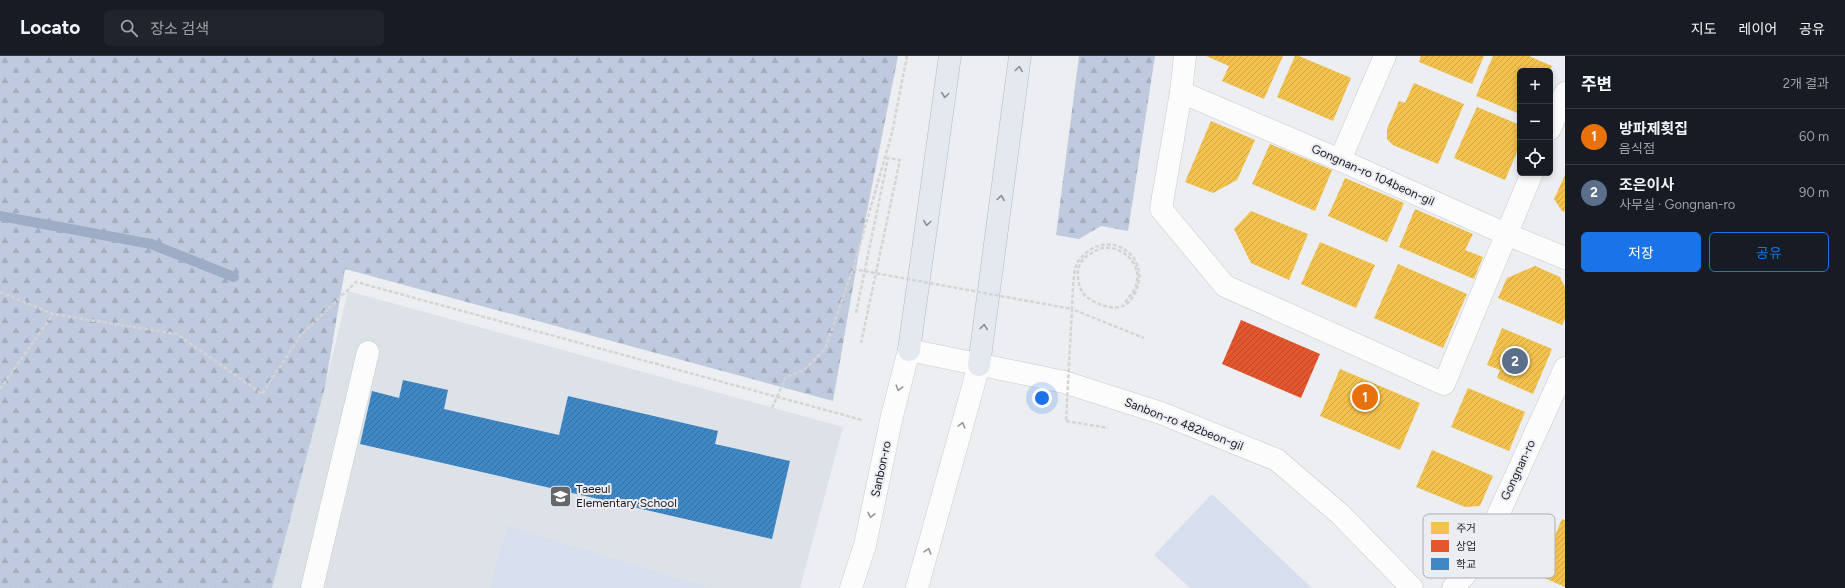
<!DOCTYPE html>
<html lang="ko">
<head>
<meta charset="utf-8">
<style>
  body { margin:0; font-family:Figtree,"Noto Sans KR",sans-serif; background:#20242c; color:#f1f3f6 }
  .controls { position:absolute; right:12px; top:12px; display:grid; overflow:hidden; border-radius:6px; box-shadow:0 2px 6px #0003 }
  .controls button { width:36px; height:36px; display:grid; place-items:center; padding:0; border:0; border-bottom:1px solid #363941; background:#171b24; color:#f1f3f6; font:20px sans-serif }
  .you { position:absolute; left:1042px; top:342px; width:14px; height:14px; margin:-10px; border:3px solid #fff; border-radius:50%; background:#1a73e8; box-shadow:0 0 0 6px #1a73e833 }
  .badge { display:grid; place-items:center; width:26px; height:26px; border-radius:50%; background:#1a73e8; color:#fff; font-size:13px; font-weight:700 }
  .pin { position:absolute; translate:-50% -50%; border:2px solid #fff; box-shadow:0 1px 4px #0006 }
  .list { margin:0; padding:0; list-style:none }
  h2 { display:flex; justify-content:space-between; align-items:center; height:52px; margin:0; padding:0 16px; font-size:17px }
  h2 small { font-size:13px; font-weight:400; color:#9ea1a6 }
  .list li { display:grid; grid-template-columns:26px 1fr auto; gap:12px; align-items:center; box-sizing:border-box; height:56px; padding:0 16px; border-top:1px solid #363941 }
  .list b { display:block; font-size:15px; white-space:nowrap }
  .list p { margin:0; font-size:13px; white-space:nowrap; color:#9ea1a6 }
  .list em { font-size:13px; font-style:normal; color:#9ea1a6 }
  .actions { display:flex; gap:8px; padding:12px 16px }
  .actions a { flex:1; padding:9px 0; border:1px solid #1a73e8; border-radius:6px; text-align:center; font-size:14px; color:#1a73e8 }
  .actions .main { background:#1a73e8; color:#fff }
  .icon { flex:none; width:22px; height:22px; fill:none; stroke:currentColor; stroke-width:2; stroke-linecap:round; stroke-linejoin:round }
  .map { position:relative; flex:none; width:1565px; height:532px; overflow:hidden }
  header { display:flex; align-items:center; gap:24px; box-sizing:border-box; height:56px; padding:0 20px; background:#171b24; border-bottom:1px solid #363941 }
  header strong { font-size:19px }
  nav { display:flex; gap:22px; margin-inline-start:auto; font-size:14px }
  .search { width:280px; height:36px; background:#20242c; display:flex; align-items:center; gap:10px; box-sizing:border-box; padding:0 14px; border-radius:6px; color:#9ea1a6; font-size:15px }
  main { display:flex }
  aside { flex:1; background:#171b24 }
  .map>svg:first-child { display:block }
</style>
</head>
<body>
<header>
<strong>Locato</strong>
<div class="search"><svg class="icon" aria-label="search" viewBox="0 0 24 24"><circle cx="10" cy="10" r="6"/><path d="M15 15l6 6"/></svg>장소 검색</div>
<nav><a>지도</a><a>레이어</a><a>공유</a></nav>
</header>
<main>
<div class="map">
<svg width="1565" height="532" viewBox="0 0 1565 532">
  <defs>
    <pattern id="forest-firs" width="22" height="20" patternUnits="userSpaceOnUse"><rect width="22" height="20" fill="#bfcadf"/><path d="M5 1l3.5 6h-7zM16 11l3.5 6h-7z" fill="#a4adbf"/></pattern>
    <pattern id="homes-hatch" width="6" height="6" patternUnits="userSpaceOnUse"><rect width="6" height="6" fill="#f2c14e"/><path d="M-1 1l2-2M0 6l6-6M5 7l2-2" fill="none" stroke="#cfa544"/></pattern>
    <pattern id="shops-hatch" width="6" height="6" patternUnits="userSpaceOnUse"><rect width="6" height="6" fill="#e4572e"/><path d="M-1 1l2-2M0 6l6-6M5 7l2-2" fill="none" stroke="#b84727"/></pattern>
    <pattern id="schools-hatch" width="6" height="6" patternUnits="userSpaceOnUse"><rect width="6" height="6" fill="#3f88c5"/><path d="M-1 1l2-2M0 6l6-6M5 7l2-2" fill="none" stroke="#346f9f"/></pattern>
  </defs>
  <rect width="100%" height="100%" fill="#eceef1"/>
  <polygon fill="#dde1e8" points="348,235 843,371 800,532 272,532 325,331"/>
  <g fill="#d7dfee">
    <polygon points="1212,438 1312,532 1190,532 1154,499"/>
    <polygon points="508,470 709,532 489,532"/>
  </g>
  <g fill="url(#forest-firs)">
    <polygon points="0,0 898,0 860,190 833,345 345,213 325,331 272,532 0,532"/>
    <polygon points="1079,0 1155,0 1128,175 1101,170 1079,183 1056,179"/>
  </g>
  <g fill="url(#homes-hatch)">
    <polygon points="1206,0 1283,0 1264,43 1222,25 1229,10"/>
    <polygon points="1295,0 1299,0 1351,22 1333,65 1277,41"/>
    <polygon points="1421,0 1484,0 1472,28 1419,6"/>
    <polygon points="1493,0 1529,0 1552,10 1550,15 1520,15 1520,58 1476,40"/>
    <polygon points="1414,27 1464,48 1438,108 1393,89 1387,83 1387,73 1399,45 1405,47"/>
    <polygon points="1477,51 1520,69 1520,89 1505,124 1454,102"/>
    <polygon points="1211,65 1255,84 1237,124 1213,137 1185,126"/>
    <polygon points="1270,88 1332,114 1315,155 1252,128"/>
    <polygon points="1565,119 1565,156 1562,155 1554,143"/>
    <polygon points="1345,122 1404,147 1387,186 1328,160"/>
    <polygon points="1415,153 1473,178 1465,194 1483,201 1474,223 1399,191"/>
    <polygon points="1251,155 1308,178 1289,224 1251,207 1234,173"/>
    <polygon points="1320,186 1375,209 1356,252 1301,228"/>
    <polygon points="1398,208 1467,238 1443,292 1374,262"/>
    <polygon points="1535,210 1560,221 1565,231 1565,263 1562,269 1498,242 1507,222"/>
    <polygon points="1502,272 1552,293 1533,338 1497,322 1500,314 1487,309"/>
    <polygon points="1340,313 1420,347 1400,394 1320,360"/>
    <polygon points="1468,332 1525,356 1509,395 1451,371"/>
    <polygon points="1432,394 1493,420 1480,450 1465,451 1416,431"/>
    <polygon points="1562,463 1565,464 1565,531 1538,519"/>
  </g>
  <polygon fill="url(#shops-hatch)" points="1241,264 1320,298 1301,342 1222,308"/>
  <polygon fill="url(#schools-hatch)" points="403,324 448,334 444,353 559,379 568,340 718,375 715,388 790,405 772,483 360,388 372,335 399,342"/>
  <g fill="none" stroke-linecap="round" stroke-linejoin="round">
    <polyline stroke="#9facc5" stroke-width="10" points="0,160 151,188 234,221"/>
    <defs>
      <g id="minor">
        <polyline points="1185,0 1181,36 1161,153 1225,230 1444,328 1532,117"/>
        <polyline points="1181,36 1340,104 1506,178 1565,202"/>
        <polyline points="1550,73 1565,37"/>
        <polyline points="1340,104 1385,0"/>
        <polyline points="312,532 368,296"/>
        <polyline points="851,532 865,489 892,360 909,294 1064,326 1161,357 1277,404 1340,458 1412,532"/>
        <polyline points="917,532 979,309"/>
        <polyline points="1453,532 1477,505 1565,312"/>
      </g>
      <g id="highway">
        <polyline points="909,294 950,0"/>
        <polyline points="979,309 1020,0"/>
      </g>
    </defs>
    <use href="#minor" stroke="#c7c9cb" stroke-width="23"/>
    <use href="#highway" stroke="#b2b6bf" stroke-width="23"/>
    <g stroke="#d4d4d5" stroke-width="2.5" stroke-dasharray="4 2" stroke-linecap="butt">
      <polyline points="0,236 53,258 177,278 262,338 301,279 356,226 862,364"/>
      <path d="M1125,246c5,-6 11,-13 12,-21 4,-19 -17,-36 -34,-33 -6,1 -11,5 -16,8 -7,5 -10,13 -9,21 1,9 3,16 10,21 10,7 26,13 37,7 6,-4 10,-11 12,-17 12,-35 -30,-59 -54,-32 -2,2 -5,5 -6,7 -5,14 -4,32 -5,46l72,29"/>
      <polyline points="856,257 888,102 900,104 861,287"/>
      <polyline points="0,333 53,258"/>
      <polyline points="772,352 786,321 804,314 825,293 853,213 892,77 907,0"/>
      <polyline points="1066,365 1108,372"/>
    </g>
    <use href="#minor" stroke="#fcfcfd" stroke-width="22"/>
    <use href="#highway" stroke="#e4e8ef" stroke-width="22"/>
    <polyline stroke="#d4d4d5" stroke-width="2.5" stroke-dasharray="4 2" stroke-linecap="butt" points="853,213 1072,253 1066,365"/>
  </g>
  <defs><path id="oneway-chevron" d="M-2-3.5L2.5 0L-2 3.5" fill="none" stroke-width="1.6" stroke-linecap="round" stroke-linejoin="round"/></defs>
  <g stroke="#8a8d91">
    <use href="#oneway-chevron" transform="translate(1019 13) rotate(-82)"/>
    <use href="#oneway-chevron" transform="translate(945 39) rotate(98)"/>
    <use href="#oneway-chevron" transform="translate(1001 142) rotate(-82)"/>
    <use href="#oneway-chevron" transform="translate(927 167) rotate(98)"/>
    <use href="#oneway-chevron" transform="translate(984 271) rotate(-82)"/>
  </g>
  <g stroke="#979899">
    <use href="#oneway-chevron" transform="translate(899 332) rotate(105)"/>
    <use href="#oneway-chevron" transform="translate(962 369) rotate(-75)"/>
    <use href="#oneway-chevron" transform="translate(871 459) rotate(102)"/>
    <use href="#oneway-chevron" transform="translate(928 495) rotate(-74)"/>
  </g>
  <defs>
    <symbol id="school-square" viewBox="-11 -11 22 22"><rect x="-9" y="-9" width="18" height="18" rx="4" fill="#656668" stroke="#ebedf2"/><path d="M0-5L7-2L0 1L-7-2ZM-4 1L0 2.5L4 1V4Q0 6-4 4Z" fill="#fff"/></symbol>
  </defs>
  <g fill-rule="evenodd">
    <use href="#school-square" x="548" y="428" width="25" height="25"/>
  </g>
  <g text-anchor="middle" dominant-baseline="central" stroke-width="4" stroke-linejoin="round" paint-order="stroke">
    <g font-size="12" fill="#1c1d1f" stroke="#ebedf2">
      <text transform="translate(1373 119) rotate(24)">Gongnan-ro 104beon-gil</text>
      <text transform="translate(1184 368) rotate(21)">Sanbon-ro 482beon-gil</text>
      <text transform="translate(881 413) rotate(-78)">Sanbon-ro</text>
      <text transform="translate(1518 414) rotate(-65)">Gongnan-ro</text>
    </g>
    <g font-size="12" fill="#1c1d1f" stroke="#ebedf2" text-anchor="start">
      <text x="576" y="433">Taeeul<tspan x="576" dy="14">Elementary School</tspan></text>
    </g>
  </g>
  <rect x="1423" y="458" width="132" height="64" rx="6" fill="#ebedf2" stroke="#adafb3" stroke-width="1"/>
  <rect x="1431" y="466" width="18" height="12" fill="#f2c14e"/>
  <rect x="1431" y="484" width="18" height="12" fill="#e4572e"/>
  <rect x="1431" y="502" width="18" height="12" fill="#3f88c5"/>
  <g font-size="11" fill="#1c1d1f">
    <text x="1456" y="476">주거</text>
    <text x="1456" y="494">상업</text>
    <text x="1456" y="512">학교</text>
  </g>
</svg>
<div class="controls">
<button>+</button>
<button>−</button>
<button><svg class="icon" aria-label="locate" viewBox="0 0 24 24"><circle cx="12" cy="12" r="6"/><path d="M12 2v4M12 18v4M2 12h4M18 12h4"/></svg></button>
</div>
<div class="you"></div>
<div class="pin badge" style="left:1365px;top:341px;background:#e8710a">1</div>
<div class="pin badge" style="left:1515px;top:305px;background:#5c6f8a">2</div>
</div>
<aside>
<h2>주변<small>2개 결과</small></h2>
<ul class="list">
<li><span class="badge" style="background:#e8710a">1</span><div><b>방파제횟집</b><p>음식점</p></div><em>60 m</em></li>
<li><span class="badge" style="background:#5c6f8a">2</span><div><b>조은이사</b><p>사무실 · Gongnan-ro</p></div><em>90 m</em></li>
</ul>
<div class="actions"><a class="main">저장</a><a>공유</a></div>
</aside>
</main>
</body>
</html>
